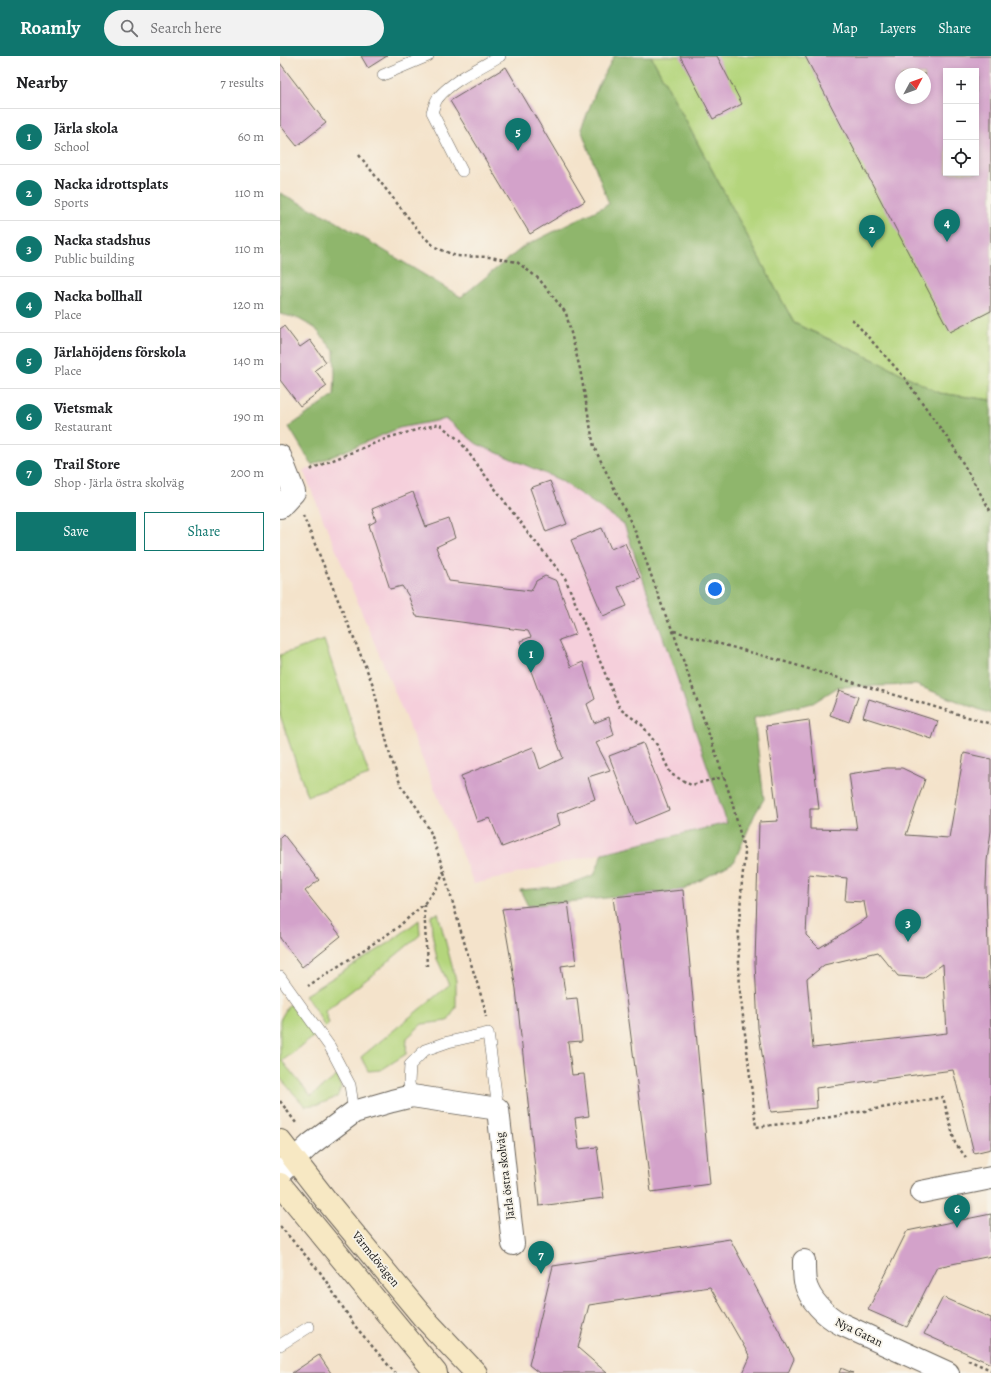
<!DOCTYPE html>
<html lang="en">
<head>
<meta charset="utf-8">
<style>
  body { margin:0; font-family:Alegreya,serif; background:#f2f2f2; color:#202124 }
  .controls { position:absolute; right:12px; top:12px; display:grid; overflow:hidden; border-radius:0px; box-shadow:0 2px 6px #0003 }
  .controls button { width:36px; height:36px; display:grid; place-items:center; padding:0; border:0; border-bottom:1px solid #e0e0e0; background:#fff; color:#202124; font:20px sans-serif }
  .compass { position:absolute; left:615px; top:12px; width:36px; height:36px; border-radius:50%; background:#fff; box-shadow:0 2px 6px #0003; rotate:49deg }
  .you { position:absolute; left:435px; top:533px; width:14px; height:14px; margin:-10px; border:3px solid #fff; border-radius:50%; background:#1a73e8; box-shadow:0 0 0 6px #1a73e833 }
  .badge { display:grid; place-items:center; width:26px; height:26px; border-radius:50%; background:#0f766e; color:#fff; font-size:13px; font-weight:700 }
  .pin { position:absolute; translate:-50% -33px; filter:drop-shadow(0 1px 2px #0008) }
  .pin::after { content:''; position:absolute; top:21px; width:14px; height:12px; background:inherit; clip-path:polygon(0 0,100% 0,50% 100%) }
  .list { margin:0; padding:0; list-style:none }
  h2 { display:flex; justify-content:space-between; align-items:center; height:52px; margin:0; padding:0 16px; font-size:17px }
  h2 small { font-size:13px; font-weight:400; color:#757577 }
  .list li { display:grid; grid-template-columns:26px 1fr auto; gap:12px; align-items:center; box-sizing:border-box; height:56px; padding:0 16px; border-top:1px solid #e0e0e0 }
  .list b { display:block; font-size:15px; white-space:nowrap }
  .list p { margin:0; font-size:13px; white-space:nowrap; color:#757577 }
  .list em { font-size:13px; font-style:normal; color:#757577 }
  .actions { display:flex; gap:8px; padding:12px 16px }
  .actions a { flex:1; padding:9px 0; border:1px solid #0f766e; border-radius:0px; text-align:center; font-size:14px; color:#0f766e }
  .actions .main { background:#0f766e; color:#fff }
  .icon { flex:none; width:22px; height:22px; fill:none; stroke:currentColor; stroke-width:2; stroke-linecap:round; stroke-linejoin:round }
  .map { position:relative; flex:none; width:711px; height:1317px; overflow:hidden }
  header { display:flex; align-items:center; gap:24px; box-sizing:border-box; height:56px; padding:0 20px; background:#0f766e; color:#fff }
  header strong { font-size:19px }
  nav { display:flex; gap:22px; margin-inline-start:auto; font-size:14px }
  .search { width:280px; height:36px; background:#f2f2f2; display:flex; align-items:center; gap:10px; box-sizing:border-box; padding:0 14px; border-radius:22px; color:#757577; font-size:15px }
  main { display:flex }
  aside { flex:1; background:#fff }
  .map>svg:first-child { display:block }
</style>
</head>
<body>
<header>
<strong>Roamly</strong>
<div class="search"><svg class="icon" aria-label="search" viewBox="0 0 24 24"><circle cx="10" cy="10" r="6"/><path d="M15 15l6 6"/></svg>Search here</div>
<nav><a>Map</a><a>Layers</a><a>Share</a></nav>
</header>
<main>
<aside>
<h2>Nearby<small>7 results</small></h2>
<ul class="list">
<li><span class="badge">1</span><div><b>Järla skola</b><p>School</p></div><em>60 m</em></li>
<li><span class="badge">2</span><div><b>Nacka idrottsplats</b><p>Sports</p></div><em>110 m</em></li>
<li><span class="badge">3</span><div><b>Nacka stadshus</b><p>Public building</p></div><em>110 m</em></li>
<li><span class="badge">4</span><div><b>Nacka bollhall</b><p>Place</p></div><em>120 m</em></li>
<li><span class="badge">5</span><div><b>Järlahöjdens förskola</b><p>Place</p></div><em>140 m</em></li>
<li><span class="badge">6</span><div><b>Vietsmak</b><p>Restaurant</p></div><em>190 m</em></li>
<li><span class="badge">7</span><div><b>Trail Store</b><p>Shop · Järla östra skolväg</p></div><em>200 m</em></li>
</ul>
<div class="actions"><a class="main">Save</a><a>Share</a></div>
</aside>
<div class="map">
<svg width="711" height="1317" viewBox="0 0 711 1317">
  <rect width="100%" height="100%" fill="#f7f3e8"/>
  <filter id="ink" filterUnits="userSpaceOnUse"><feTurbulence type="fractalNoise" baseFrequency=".025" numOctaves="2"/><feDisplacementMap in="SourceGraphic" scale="8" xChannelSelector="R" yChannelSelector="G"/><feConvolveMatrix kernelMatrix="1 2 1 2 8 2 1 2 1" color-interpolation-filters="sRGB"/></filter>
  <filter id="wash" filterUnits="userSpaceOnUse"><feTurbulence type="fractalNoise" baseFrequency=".012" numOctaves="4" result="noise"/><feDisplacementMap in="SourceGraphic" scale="16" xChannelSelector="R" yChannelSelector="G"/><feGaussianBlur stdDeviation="0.9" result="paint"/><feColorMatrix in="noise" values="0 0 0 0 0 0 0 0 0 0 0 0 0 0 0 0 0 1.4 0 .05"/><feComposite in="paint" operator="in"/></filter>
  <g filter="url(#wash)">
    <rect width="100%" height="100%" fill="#f4e3cb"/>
    <polygon fill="#f5cfdb" points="166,363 197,388 280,424 344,468 447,767 194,828 23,414 33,412 119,372"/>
    <g fill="#b4d57c" stroke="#68784c" fill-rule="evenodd">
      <path d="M371,0h340v344l-52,-7 -56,-29 -89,-41zM666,15h30v102h-30zM621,18h24v24h-24z"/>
      <polygon points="44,584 89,719 27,740 0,659 0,599"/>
      <polygon points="158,857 176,925 176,951 168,965 142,968 127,982 126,998 101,1014 88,1015 81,1001 169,929 157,903 152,877 151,860"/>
      <polygon points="139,864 140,879 91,920 45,955 49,968 45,972 39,960 25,939 109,887"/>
      <polygon points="9,948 24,963 35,980 2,1005 31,1040 58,1019 61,1032 57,1041 40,1048 25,1050 0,1022 0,964"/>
    </g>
    <polygon fill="#8fb66c" stroke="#566944" points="334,0 371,0 514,267 603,308 659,337 711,344 711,658 636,629 558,631 533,647 506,653 474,662 484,743 475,758 454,806 403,834 248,850 240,834 284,830 314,819 323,797 447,767 344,468 280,424 197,388 166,363 119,372 32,409 9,371 54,339 55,318 54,295 35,272 17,262 0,258 0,137 52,163 181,241 243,191 329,148 301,73 318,30"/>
    <g id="blocks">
      <g fill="#d3a2ca" fill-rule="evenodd">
        <polygon points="81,0 107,0 88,12"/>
        <polygon points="400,0 437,0 462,48 433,63"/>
        <path d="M525,0h186v255l-41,21zM666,15h30v102h-30zM621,18h24v24h-24z"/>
        <polygon points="0,7 46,67 17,90 0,69"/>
        <polygon points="226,11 305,145 250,178 170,45"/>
        <polygon points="4,270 20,291 30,284 46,306 35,314 47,330 20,350 0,324 0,273"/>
        <polygon points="270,425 287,468 266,476 250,432"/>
        <polygon points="133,436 146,471 169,463 175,482 156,491 169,525 251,535 256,525 265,520 277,525 296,578 279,584 291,611 303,606 315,643 307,648 314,667 329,661 334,679 316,687 330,714 308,721 315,743 277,758 280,769 222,791 210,762 197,766 181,720 253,691 260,713 283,702 240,585 251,581 248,575 136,560 128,539 122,530 110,533 89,469 96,465 92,453"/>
        <polygon points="322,472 331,493 345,487 360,522 338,531 347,550 323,560 291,484"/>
        <polygon points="559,634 578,641 569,666 550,659"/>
        <polygon points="589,643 658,665 652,683 583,661"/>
        <path d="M529,664l10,89h-9v20l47,1 -8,-56 38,-6h15l23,11 -19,56 43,3 15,-85 27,6v72l-4,30 -1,26 5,147v115l-17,4 -21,-83 -137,18 1,20 -46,4 -13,-84 -3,-65 4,-141 19,-1 -12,-95zM529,818l38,4 -2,23 19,1 3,16 -48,30 -13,-13zM598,896l20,24 25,2 20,-14 4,69 -134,15 -6,-69 17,-14z"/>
        <polygon points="363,687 389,754 355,768 329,700"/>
        <polygon points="3,778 39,824 25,835 61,880 22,911 0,882 0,781"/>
        <polygon points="403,834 430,1128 371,1136 333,841"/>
        <polygon points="288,846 296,908 281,910 286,943 297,942 302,985 288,986 292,1019 304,1018 309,1060 295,1062 299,1093 317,1091 324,1142 259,1150 236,933 222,853"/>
        <polygon points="711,1158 711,1200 657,1211 627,1271 588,1254 627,1175"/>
        <polygon points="450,1183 514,1303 508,1317 463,1317 470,1301 430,1231 309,1249 298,1292 327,1317 259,1317 249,1309 273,1210"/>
        <polygon points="663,1241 711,1262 711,1308 644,1278"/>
        <polygon points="39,1299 51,1317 12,1317"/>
        <polygon points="561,1312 573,1317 559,1317"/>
      </g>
    </g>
  </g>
  <g filter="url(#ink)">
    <use href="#blocks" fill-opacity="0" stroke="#686259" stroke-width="1"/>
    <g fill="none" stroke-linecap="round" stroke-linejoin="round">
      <defs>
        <g id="lane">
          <polyline points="103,19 148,0"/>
          <path d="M182,115l-30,-59c2,-4 3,-11 6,-14 13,-17 44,-31 62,-42"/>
          <polyline points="0,921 50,991 70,1029 74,1056"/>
          <polyline points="132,1040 129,1027 130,1009 145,994 168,986 208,977 218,1053"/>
          <polyline points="0,1289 29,1271"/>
        </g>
        <g id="street">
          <polyline points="0,400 14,436 0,451"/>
          <polyline points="0,1117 31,1088 74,1056 112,1045 132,1040 218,1053 233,1188"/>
          <polyline points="641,1136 711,1122"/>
          <path d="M524,1205c0,7 0,15 1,21 4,18 21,34 36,42l107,49"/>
        </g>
        <g id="secondary">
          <polyline points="0,1085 46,1144 143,1261 196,1317"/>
          <polyline points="0,1128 156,1317"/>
        </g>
      </defs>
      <use href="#lane" stroke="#686259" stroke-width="12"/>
      <use href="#street" stroke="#686259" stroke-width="24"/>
      <use href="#secondary" stroke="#686259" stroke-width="24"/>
      <g stroke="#686259" stroke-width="2.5" stroke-dasharray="3 3" stroke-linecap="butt">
        <polyline points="79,99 142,179 155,191 176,200 209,201 237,206 259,223 286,257 300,313 314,391 356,477 385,558 393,575 451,742 465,797 462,825 458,883 460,935 476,1071 534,1064 663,1041 675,1087 688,1104"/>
        <polyline points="572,263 624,321 673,390 711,456"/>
        <polyline points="31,414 33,412 110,381 159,368 179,384 245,473 285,522 340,653 362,669 377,689 391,718 411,729 444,721"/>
        <polyline points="23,459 93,629 110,699 121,730 138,753 150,775 164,815 156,832 144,848 117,872 28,930"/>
        <polyline points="394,575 509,607 711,668"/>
        <polyline points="164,816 182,879 204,949 206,961"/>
        <polyline points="144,848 147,910"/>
        <polyline points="0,1045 16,1067"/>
        <polyline points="0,1170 40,1216 75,1270 115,1317"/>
        <polyline points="688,1304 711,1314"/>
      </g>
      <use href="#lane" stroke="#fff" stroke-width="11"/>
      <use href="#street" stroke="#fff" stroke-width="22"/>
      <use href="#secondary" stroke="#f7e8c3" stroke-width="22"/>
    </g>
  </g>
  <g text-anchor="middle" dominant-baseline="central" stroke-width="3.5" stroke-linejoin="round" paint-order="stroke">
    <g font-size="12" fill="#1c1c1c" stroke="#f7f3e8">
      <text transform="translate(225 1120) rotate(-97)">Järla östra skolväg</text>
      <text transform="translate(96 1203) rotate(51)">Värmdövägen</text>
      <text transform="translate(579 1276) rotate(26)">Nya Gatan</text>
    </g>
  </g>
</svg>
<div class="controls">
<button>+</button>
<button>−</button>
<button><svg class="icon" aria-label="locate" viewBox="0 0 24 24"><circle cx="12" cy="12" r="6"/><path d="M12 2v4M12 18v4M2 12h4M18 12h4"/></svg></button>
</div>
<svg class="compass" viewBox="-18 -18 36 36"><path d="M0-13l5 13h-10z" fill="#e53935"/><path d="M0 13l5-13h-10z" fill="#757577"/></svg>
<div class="you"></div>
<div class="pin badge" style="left:251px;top:617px">1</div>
<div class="pin badge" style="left:592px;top:192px">2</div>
<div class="pin badge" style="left:628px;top:886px">3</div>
<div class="pin badge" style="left:667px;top:186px">4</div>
<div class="pin badge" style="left:238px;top:95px">5</div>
<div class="pin badge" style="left:677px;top:1172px">6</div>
<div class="pin badge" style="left:261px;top:1218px">7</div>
</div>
</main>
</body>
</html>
